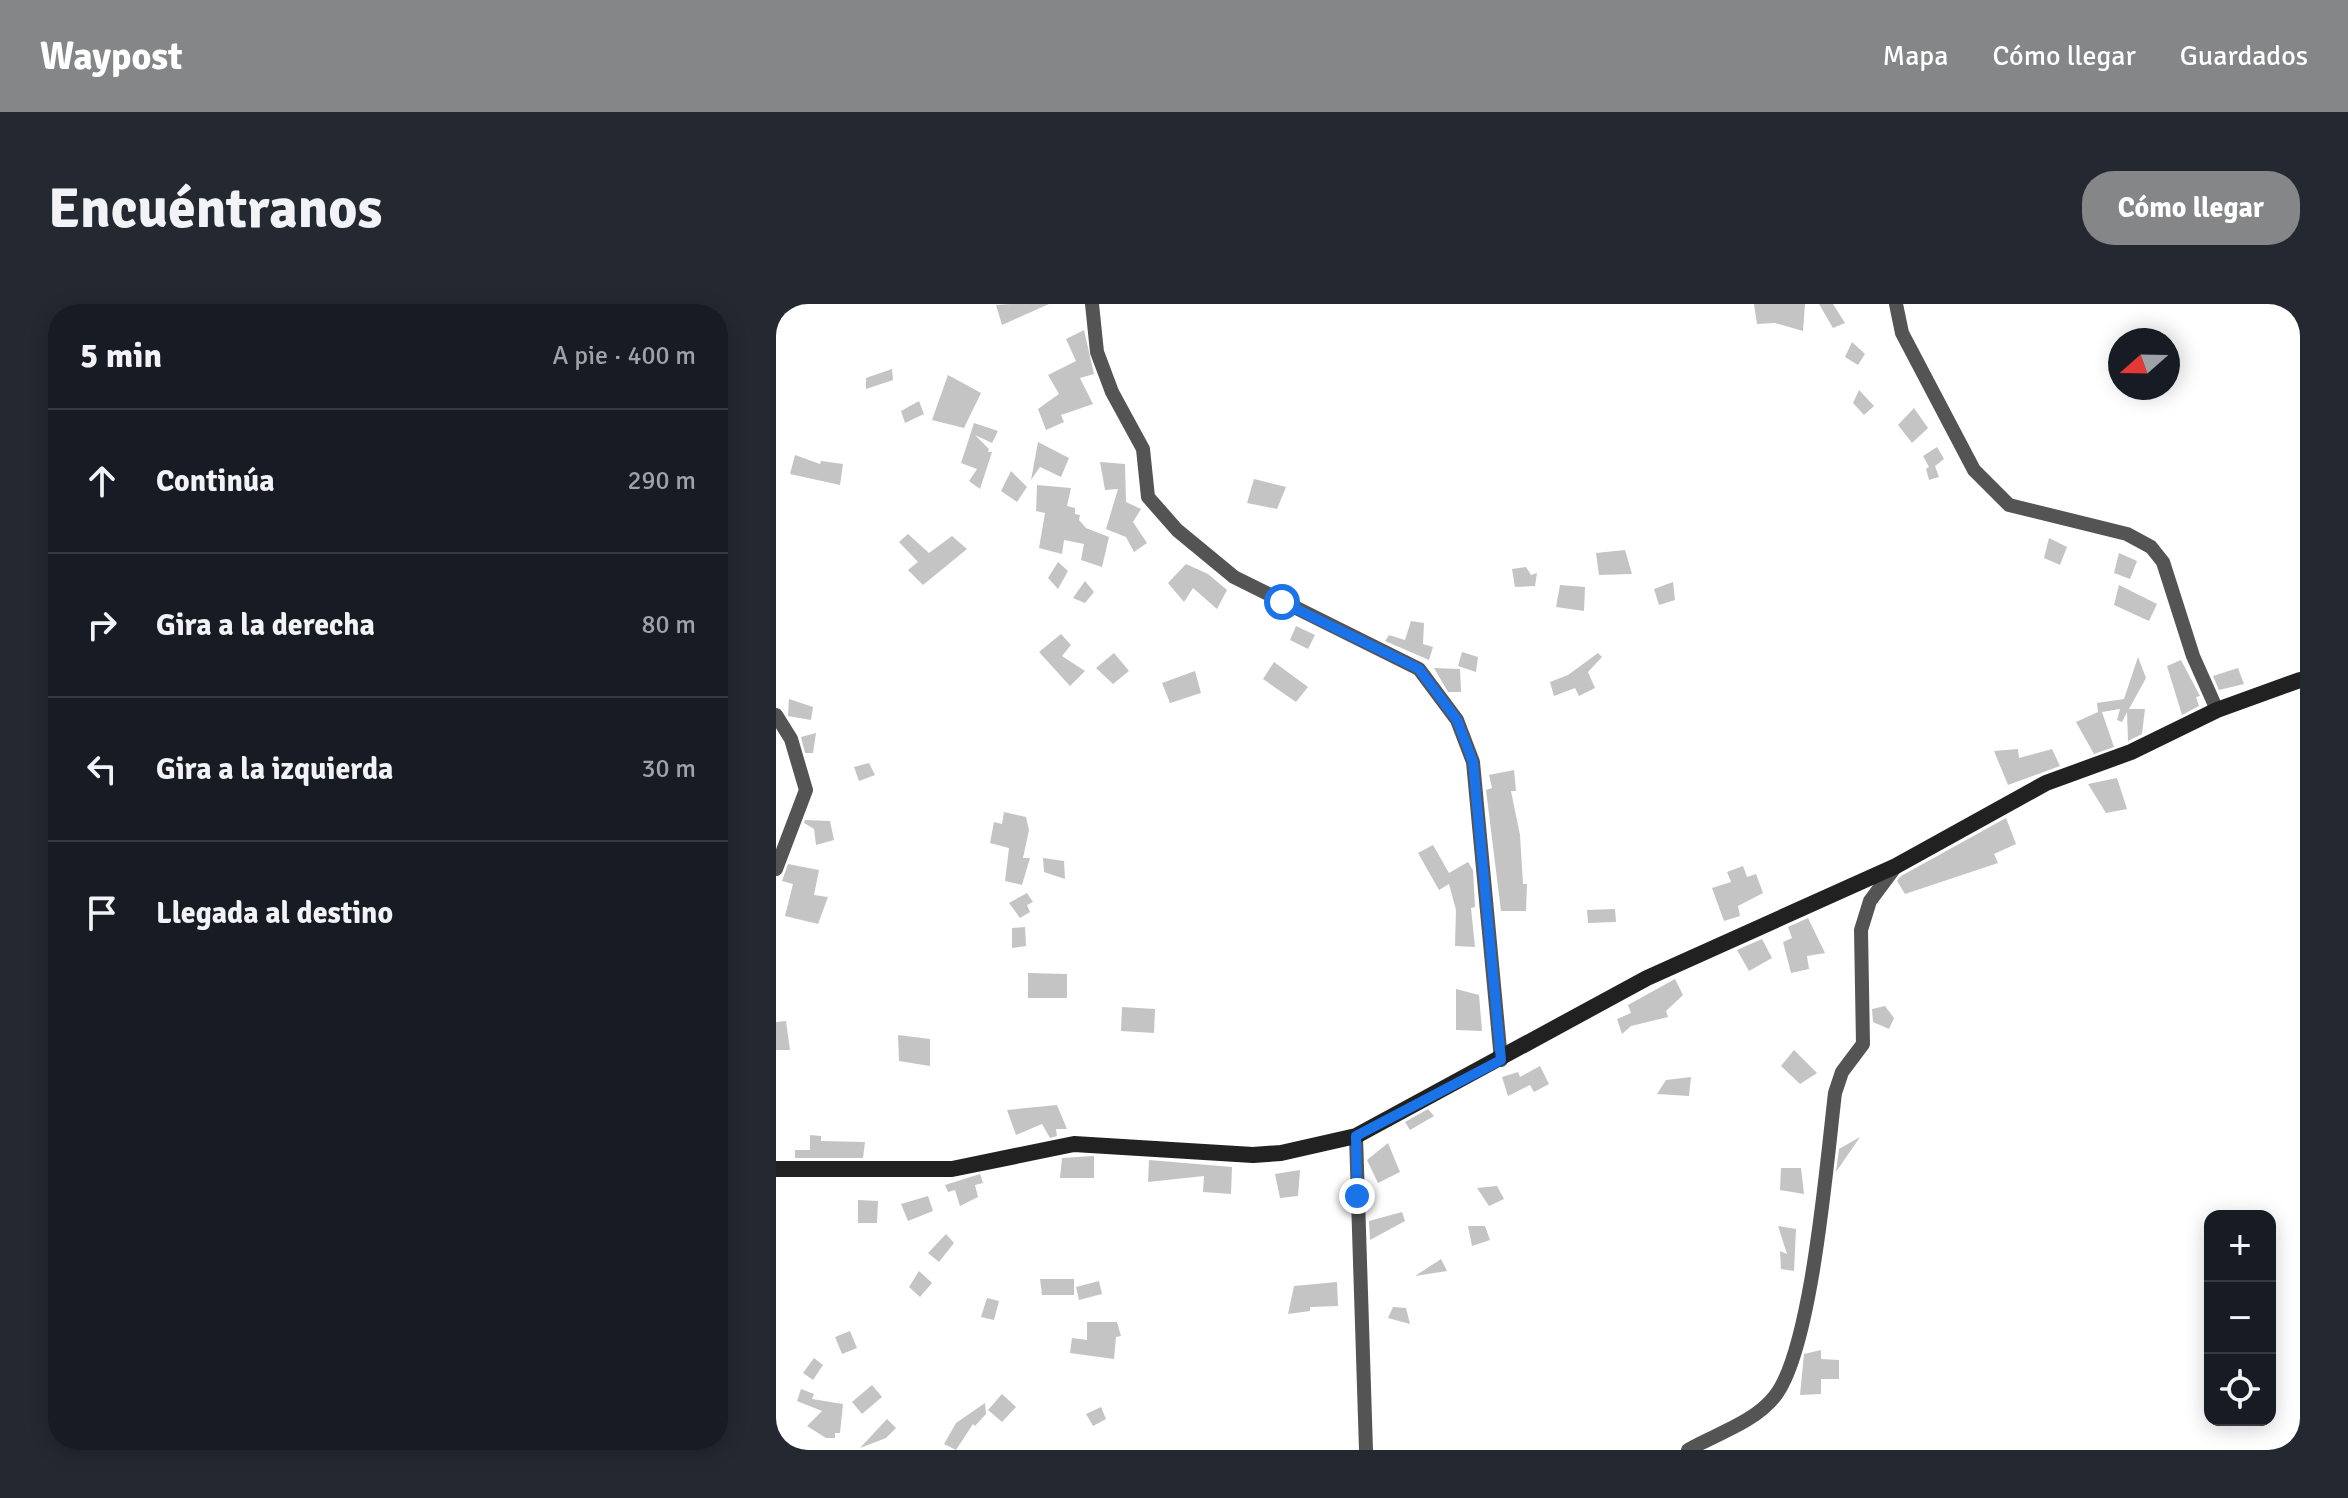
<!DOCTYPE html>
<html lang="es">
<head>
<meta charset="utf-8">
<style>
  body { margin:0; font-family:Signika,sans-serif; background:#242831; color:#f1f3f6 }
  .controls { position:absolute; right:24px; bottom:24px; display:grid; overflow:hidden; border-radius:16px; box-shadow:0 4px 20px #0003 }
  .controls button { width:72px; height:72px; display:grid; place-items:center; padding:0; border:0; border-bottom:2px solid #363941; background:#171b24; color:#f1f3f6; font:40px sans-serif }
  .compass { position:absolute; left:1332px; top:24px; width:72px; height:72px; border-radius:50%; background:#171b24; box-shadow:0 4px 20px #0003; rotate:250deg }
  .stop { position:absolute; width:24px; height:24px; margin:-18px; border:6px solid #1a73e8; border-radius:50%; background:#fff }
  .stop.end { background:#1a73e8; border-color:#fff; box-shadow:0 2px 8px #0008 }
  .list { margin:0; padding:0; list-style:none }
  h2 { display:flex; justify-content:space-between; align-items:center; height:104px; margin:0; padding:0 32px; font-size:34px }
  h2 small { font-size:26px; font-weight:400; color:#9ea1a6 }
  .list li { display:grid; grid-template-columns:52px 1fr auto; gap:24px; align-items:center; box-sizing:border-box; height:144px; padding:0 32px; border-top:2px solid #363941 }
  .list b { display:block; font-size:30px; white-space:nowrap }
  .list em { font-size:26px; font-style:normal; color:#9ea1a6 }
  .icon { flex:none; width:44px; height:44px; fill:none; stroke:currentColor; stroke-width:2; stroke-linecap:round; stroke-linejoin:round }
  .map { position:relative; flex:none; width:1524px; height:1146px; overflow:hidden; border-radius:32px }
  header { display:flex; align-items:center; gap:48px; box-sizing:border-box; height:112px; padding:0 40px; background:#858687; color:#fff }
  header strong { font-size:38px }
  nav { display:flex; gap:44px; margin-inline-start:auto; font-size:28px }
  .intro { display:flex; align-items:center; justify-content:space-between; box-sizing:border-box; height:192px; padding:0 48px }
  h1 { margin:0; font-size:56px }
  .button { padding:20px 36px; border-radius:32px; background:#858687; color:#fff; font-size:28px; font-weight:700 }
  main { display:flex; gap:48px; padding:0 48px }
  aside { flex:1; background:#171b24; border-radius:32px; box-shadow:0 4px 20px #0003 }
  .map>svg:first-child { display:block }
</style>
</head>
<body>
<header>
<strong>Waypost</strong>
<nav><a>Mapa</a><a>Cómo llegar</a><a>Guardados</a></nav>
</header>
<div class="intro"><h1>Encuéntranos</h1><a class="button">Cómo llegar</a></div>
<main>
<aside>
<h2>5 min<small>A pie · 400 m</small></h2>
<ul class="list">
<li><svg class="icon" aria-label="ahead" viewBox="0 0 24 24"><path d="M12 20V5M6 11l6-6 6 6"/></svg><div><b>Continúa</b></div><em>290 m</em></li>
<li><svg class="icon" aria-label="right" viewBox="0 0 24 24"><path d="M7 20v-9h11M14 6l5 5-5 5"/></svg><div><b>Gira a la derecha</b></div><em>80 m</em></li>
<li><svg class="icon" aria-label="left" viewBox="0 0 24 24"><path d="M17 20v-9H6M10 6l-5 5 5 5"/></svg><div><b>Gira a la izquierda</b></div><em>30 m</em></li>
<li><svg class="icon" aria-label="arrive" viewBox="0 0 24 24"><path d="M6 21V4h12l-3 4 3 4H6"/></svg><div><b>Llegada al destino</b></div></li>
</ul>
</aside>
<div class="map">
<svg width="1524" height="1146" viewBox="0 0 1524 1146">
  <rect width="100%" height="100%" fill="#fff"/>
  <g fill="#c4c4c4">
    <polygon points="273,0 226,21 220,1 235,0"/>
    <polygon points="978,0 1029,0 1027,27 999,19 981,20"/>
    <polygon points="1043,0 1057,0 1069,19 1057,24"/>
    <polygon points="308,26 318,70 304,74 317,100 285,111 288,118 270,126 262,105 283,90 272,71 300,57 290,35"/>
    <polygon points="1076,38 1089,50 1082,61 1069,53"/>
    <polygon points="116,65 117,76 90,85 90,74"/>
    <polygon points="172,71 205,89 188,124 156,116"/>
    <polygon points="1083,86 1098,102 1088,111 1077,99"/>
    <polygon points="143,97 148,110 129,119 125,107"/>
    <polygon points="1138,104 1152,124 1136,139 1122,121"/>
    <polygon points="198,119 222,127 216,139 199,131 213,145 212,148 216,148 204,185 193,177 201,165 185,159"/>
    <polygon points="262,138 293,154 285,173 264,163 255,176"/>
    <polygon points="1161,143 1168,155 1159,162 1163,173 1153,176 1150,165 1153,163 1147,152"/>
    <polygon points="19,151 44,160 45,157 67,160 64,181 14,170"/>
    <polygon points="324,158 349,160 350,198 365,205 357,218 371,239 358,248 350,233 330,225 342,185 329,186"/>
    <polygon points="235,167 251,183 241,198 225,187"/>
    <polygon points="478,175 510,183 501,205 471,199"/>
    <polygon points="261,181 295,184 291,202 299,204 299,210 304,211 303,216 310,224 333,233 326,263 305,256 308,240 288,236 286,250 263,244 269,209 260,207"/>
    <polygon points="132,230 153,249 176,232 191,245 147,281 132,266 142,258 123,238"/>
    <polygon points="1273,234 1291,243 1284,261 1268,254"/>
    <polygon points="849,246 856,270 823,271 820,249"/>
    <polygon points="1343,249 1361,257 1354,275 1338,269"/>
    <polygon points="282,258 292,267 282,285 272,274"/>
    <polygon points="410,260 432,270 451,286 441,305 417,284 408,298 392,279"/>
    <polygon points="750,263 755,271 761,269 759,282 739,283 736,265"/>
    <polygon points="309,277 318,288 309,299 297,294"/>
    <polygon points="897,278 899,296 883,301 878,285"/>
    <polygon points="784,281 809,283 808,307 780,303"/>
    <polygon points="1343,281 1381,300 1373,317 1338,301"/>
    <polygon points="635,317 648,319 647,340 657,343 653,356 609,337 613,331 629,336"/>
    <polygon points="520,322 539,331 532,345 514,336"/>
    <polygon points="285,330 295,341 286,352 309,367 294,382 263,348"/>
    <polygon points="686,348 702,353 700,368 682,362"/>
    <polygon points="338,349 353,367 337,380 320,364"/>
    <polygon points="822,349 826,353 812,368 819,384 803,392 799,384 778,392 774,378 792,371"/>
    <polygon points="1362,353 1370,374 1353,405 1369,405 1366,430 1352,437 1351,408 1346,418 1341,416 1344,405 1326,408 1338,443 1318,450 1300,418 1322,408 1321,399 1348,395"/>
    <polygon points="1405,356 1424,392 1420,393 1423,402 1406,411 1391,362"/>
    <polygon points="498,358 532,383 520,398 487,375"/>
    <polygon points="658,364 684,365 685,388 672,388"/>
    <polygon points="1462,364 1468,380 1443,386 1437,372"/>
    <polygon points="419,367 425,389 394,399 386,379"/>
    <polygon points="13,395 37,403 35,416 12,412"/>
    <polygon points="40,429 37,449 29,449 25,433"/>
    <polygon points="1242,445 1243,454 1276,445 1284,462 1232,481 1218,447"/>
    <polygon points="93,459 99,471 83,477 78,463"/>
    <polygon points="738,466 740,487 735,487 744,531 747,580 751,580 750,607 725,607 710,486 716,484 713,471"/>
    <polygon points="1341,474 1351,505 1330,509 1312,480"/>
    <polygon points="228,508 250,513 253,526 247,554 254,554 246,581 229,577 233,544 214,539 218,518 226,520"/>
    <polygon points="1230,514 1240,540 1218,550 1222,559 1129,590 1121,577 1125,572"/>
    <polygon points="29,516 54,517 58,536 40,541 38,525 28,519"/>
    <polygon points="657,541 673,569 692,558 697,566 699,603 695,604 699,643 679,642 680,606 673,580 663,586 642,549"/>
    <polygon points="267,554 288,557 289,575 268,568"/>
    <polygon points="12,560 43,566 38,591 52,593 42,620 9,612 17,580 6,577"/>
    <polygon points="967,562 971,573 980,570 987,589 962,602 964,612 948,617 936,584 955,578 951,568"/>
    <polygon points="251,589 257,598 251,601 254,608 244,614 233,599"/>
    <polygon points="839,605 840,618 812,619 811,606"/>
    <polygon points="1032,614 1049,649 1031,652 1033,665 1015,669 1007,638 1016,634 1012,623"/>
    <polygon points="249,623 250,642 236,644 236,624"/>
    <polygon points="986,635 996,654 973,667 961,646"/>
    <polygon points="252,669 291,670 291,694 252,694"/>
    <polygon points="899,675 907,691 890,707 892,713 855,722 846,730 841,715 855,709 852,701"/>
    <polygon points="680,685 703,691 706,727 680,726"/>
    <polygon points="1109,702 1118,714 1113,725 1097,718 1096,705"/>
    <polygon points="346,703 379,705 378,729 345,727"/>
    <polygon points="10,717 14,746 0,746 0,718"/>
    <polygon points="122,731 154,735 154,762 123,757"/>
    <polygon points="1018,746 1041,769 1024,780 1005,762"/>
    <polygon points="764,762 773,780 758,788 754,781 732,792 726,773 742,768 744,773"/>
    <polygon points="915,773 913,792 881,790 890,776"/>
    <polygon points="281,801 291,825 280,825 281,832 274,834 266,820 240,831 231,806"/>
    <polygon points="652,805 658,812 634,826 629,818"/>
    <polygon points="34,831 45,832 45,837 89,838 87,854 19,854 19,846 34,846"/>
    <polygon points="1084,833 1060,868 1063,845"/>
    <polygon points="612,839 624,868 602,879 591,856"/>
    <polygon points="318,852 318,874 284,874 286,854"/>
    <polygon points="373,856 456,863 455,890 427,888 428,872 372,878"/>
    <polygon points="1005,864 1025,864 1028,890 1004,886"/>
    <polygon points="524,866 522,892 504,894 499,870"/>
    <polygon points="204,870 207,879 199,881 202,893 184,902 179,886 172,888 169,881"/>
    <polygon points="721,882 728,895 713,902 701,884"/>
    <polygon points="152,892 157,907 132,917 125,900"/>
    <polygon points="82,896 102,897 101,919 82,919"/>
    <polygon points="626,908 629,917 594,936 593,917"/>
    <polygon points="692,922 709,922 714,936 696,942"/>
    <polygon points="1002,922 1020,925 1018,967 1005,965 1004,947 1011,950"/>
    <polygon points="170,930 178,939 163,958 152,949"/>
    <polygon points="665,955 671,967 639,972"/>
    <polygon points="143,967 156,979 144,993 133,983"/>
    <polygon points="264,975 298,975 298,991 266,991"/>
    <polygon points="323,977 326,990 303,996 300,983"/>
    <polygon points="561,978 562,1002 534,1003 534,1007 512,1010 518,982"/>
    <polygon points="211,994 223,997 218,1016 205,1013"/>
    <polygon points="617,1003 630,1004 634,1020 612,1014"/>
    <polygon points="311,1018 341,1018 345,1032 340,1033 338,1055 294,1049 296,1034 311,1036"/>
    <polygon points="74,1027 81,1044 66,1050 59,1033"/>
    <polygon points="1045,1046 1045,1055 1063,1056 1063,1075 1045,1075 1045,1090 1024,1091 1028,1050"/>
    <polygon points="38,1054 47,1061 37,1076 27,1069"/>
    <polygon points="96,1081 106,1093 86,1110 76,1098"/>
    <polygon points="25,1085 38,1090 36,1095 67,1100 64,1129 59,1129 59,1134 50,1134 31,1122 46,1107 21,1097"/>
    <polygon points="226,1090 240,1103 226,1118 212,1106"/>
    <polygon points="209,1099 210,1110 199,1122 197,1120 180,1146 168,1140 180,1119"/>
    <polygon points="325,1103 330,1115 317,1122 310,1110"/>
    <polygon points="111,1115 120,1124 110,1134 84,1144"/>
  </g>
  <g fill="none" stroke-linecap="round" stroke-linejoin="round">
    <g stroke="#545454" stroke-width="14">
      <polyline points="316,0 321,48 336,88 367,145 372,193 401,226 458,273 643,365 681,416 697,458 725,756"/>
      <polyline points="1120,0 1126,29 1198,166 1233,201 1351,230 1375,243 1387,258 1417,352 1441,406"/>
      <polyline points="0,411 15,435 30,486 0,565"/>
      <polyline points="580,832 590,1146"/>
      <path d="M912,1146c28,-16 67,-28 87,-54 37,-47 52,-237 60,-303l7,-21 21,-28 -2,-114 9,-29 26,-35"/>
    </g>
    <polyline stroke="#212121" stroke-width="16" points="0,865 176,865 298,840 477,851 505,849 580,832 871,674 1120,562 1270,479 1355,448 1441,406 1524,376"/>
  </g>
  <g fill="none" stroke-linecap="round" stroke-linejoin="round">
    <polyline stroke="#1a73e8" stroke-width="10" points="506,298 643,365 681,416 697,458 725,756 580,832 581,892"/>
  </g>
</svg>
<div class="controls">
<button>+</button>
<button>−</button>
<button><svg class="icon" aria-label="locate" viewBox="0 0 24 24"><circle cx="12" cy="12" r="6"/><path d="M12 2v4M12 18v4M2 12h4M18 12h4"/></svg></button>
</div>
<svg class="compass" viewBox="-18 -18 36 36"><path d="M0-13l5 13h-10z" fill="#e53935"/><path d="M0 13l5-13h-10z" fill="#9ea1a6"/></svg>
<div class="stop" style="left:506px;top:298px"></div>
<div class="stop end" style="left:581px;top:892px"></div>
</div>
</main>
</body>
</html>
